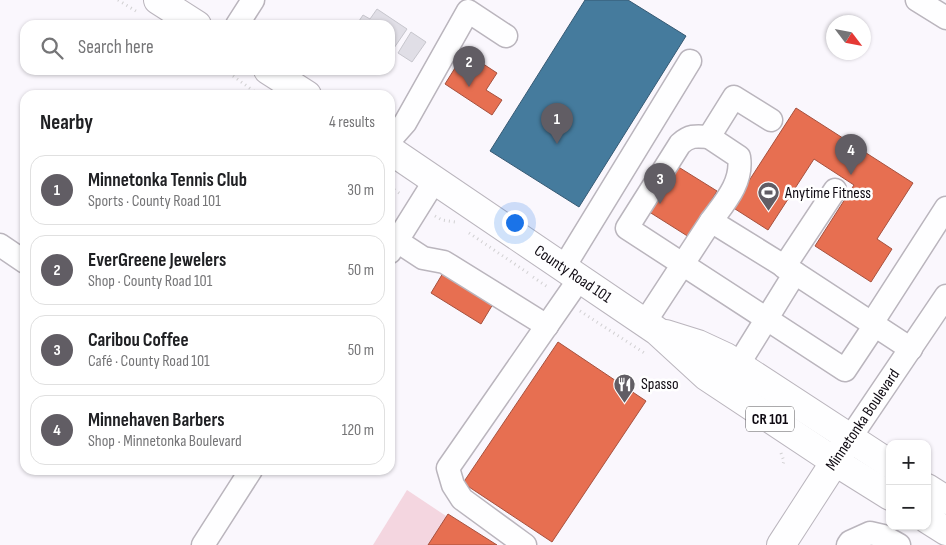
<!DOCTYPE html>
<html lang="en">
<head>
<meta charset="utf-8">
<style>
  body { margin:0; font-family:"Sofia Sans Condensed",sans-serif; background:#f6f6f6; color:#202124 }
  .controls { position:absolute; right:15px; bottom:15px; display:grid; overflow:hidden; border-radius:10px; box-shadow:0 1px 4px #0004 }
  .controls button { width:45px; height:45px; display:grid; place-items:center; padding:0; border:0; border-bottom:1px solid #e0e0e0; background:#fff; color:#202124; font:25px sans-serif }
  .compass { position:absolute; left:826px; top:15px; width:45px; height:45px; border-radius:50%; background:#fff; box-shadow:0 1px 4px #0004; rotate:122deg }
  .you { position:absolute; left:514px; top:222px; width:18px; height:18px; margin:-12px; border:4px solid #fff; border-radius:50%; background:#1a73e8; box-shadow:0 0 0 8px #1a73e833 }
  .badge { display:grid; place-items:center; width:32px; height:32px; border-radius:50%; background:#615d64; color:#fff; font-size:16px; font-weight:700 }
  .pin { position:absolute; translate:-50% -41px; filter:drop-shadow(0 1px 2px #0008) }
  .pin::after { content:''; position:absolute; top:26px; width:18px; height:15px; background:inherit; clip-path:polygon(0 0,100% 0,50% 100%) }
  .list { margin:0; padding:0; list-style:none }
  h2 { display:flex; justify-content:space-between; align-items:center; height:65px; margin:0; padding:0 20px; font-size:21px }
  h2 small { font-size:16px; font-weight:400; color:#757577 }
  .list li { display:grid; grid-template-columns:32px 1fr auto; gap:15px; align-items:center; box-sizing:border-box; height:70px; margin:0 10px 10px; padding:0 10px; border:1px solid #e0e0e0; border-radius:15px }
  .list b { display:block; font-size:19px; white-space:nowrap }
  .list p { margin:0; font-size:16px; white-space:nowrap; color:#757577 }
  .list em { font-size:16px; font-style:normal; color:#757577 }
  .icon { flex:none; width:28px; height:28px; fill:none; stroke:currentColor; stroke-width:2; stroke-linecap:round; stroke-linejoin:round }
  .map { position:relative; flex:none; width:946px; height:545px; overflow:hidden }
  .search { position:absolute; background:#fff; box-shadow:0 1px 4px #0004; left:20px; top:20px; width:375px; height:55px; display:flex; align-items:center; gap:12px; box-sizing:border-box; padding:0 18px; border-radius:15px; color:#757577; font-size:19px }
  .panel { position:absolute; background:#fff; box-shadow:0 1px 4px #0004; left:20px; top:90px; width:375px; height:385px; border-radius:15px }
  .map>svg:first-child { display:block }
</style>
</head>
<body>
<div class="map">
<svg width="946" height="545" viewBox="0 0 946 545">
  <rect width="100%" height="100%" fill="#faf7fd"/>
  <polygon fill="#f4d6e0" points="407,490 449,518 431,545 373,545"/>
  <g fill="#e76f51" stroke="#a6513e">
    <polygon points="465,52 497,73 486,90 502,100 492,115 445,84"/>
    <polygon points="796,108 913,183 877,239 892,249 871,282 815,246 854,185 814,159 768,230 732,207"/>
    <polygon points="672,163 717,191 689,237 643,208"/>
    <polygon points="443,273 493,304 481,324 431,293"/>
    <polygon points="558,342 646,401 552,542 463,483"/>
    <polygon points="448,514 497,545 428,545"/>
  </g>
  <polygon fill="#457b9d" stroke="#355973" points="585,0 628,0 686,36 579,207 490,151"/>
  <g fill="#e0dee6" stroke="#c7c6cd">
    <polygon points="377,9 407,29 394,48 390,45 390,25 357,24 363,15 370,19"/>
    <polygon points="411,32 426,42 412,62 398,53"/>
  </g>
  <g fill="none" stroke-linecap="round" stroke-linejoin="round">
    <defs>
      <g id="minor">
        <polyline points="917,0 946,18"/>
        <polyline points="237,25 253,0"/>
        <path d="M709,137c-13,-1 -19,-2 -29,7l-53,84 218,142 30,-45"/>
        <polyline points="390,140 405,123 468,11 506,36"/>
        <path d="M711,221c14,-19 32,-39 28,-64l-30,-20 25,-40 37,23"/>
        <polyline points="397,241 423,258 444,262 547,326"/>
        <polyline points="0,245 25,262"/>
        <polyline points="390,252 435,180"/>
        <polyline points="564,267 690,61"/>
        <polyline points="784,267 835,190"/>
        <polyline points="645,322 711,221 795,273 911,349"/>
        <polyline points="872,323 946,208"/>
        <polyline points="738,365 795,273"/>
        <polyline points="850,438 946,296"/>
        <polyline points="203,545 251,470"/>
        <polyline points="525,545 462,499 453,485 448,468 580,278"/>
        <polyline points="848,545 850,542 870,533 883,536 899,545"/>
      </g>
      <g id="major">
        <polyline points="158,0 197,25"/>
        <polyline points="268,70 307,95"/>
        <path id="s1" d="M390,150l267,181 49,45 128,85 56,35"/>
        <polyline points="666,334 698,344 726,357 890,464"/>
        <polyline points="927,488 946,500"/>
        <polyline points="927,519 946,531"/>
        <polyline points="781,545 845,446"/>
      </g>
    </defs>
    <use href="#minor" stroke="#bab5bd" stroke-width="25"/>
    <use href="#major" stroke="#bab5bd" stroke-width="30"/>
    <g stroke="#d1d0d2" stroke-width="3" stroke-dasharray="1 4" stroke-linecap="butt">
      <polyline points="118,0 139,13"/>
      <polyline points="225,70 259,95"/>
      <polyline points="390,187 402,195"/>
      <polyline points="435,216 442,220 455,222"/>
      <polyline points="469,233 528,273"/>
      <polyline points="533,277 549,288"/>
      <polyline points="580,311 646,354"/>
      <polyline points="781,453 784,461 783,464"/>
    </g>
    <use href="#minor" stroke="#fefeff" stroke-width="22"/>
    <use href="#major" stroke="#fefeff" stroke-width="28"/>
  </g>
  <defs>
    <symbol id="stadium-pin" viewBox="-11 -11 22 30"><path d="M0 17L-7.5 6A9.5 9.5 0 1 1 7.5 6Z" fill="#615d64" stroke="#fff"/><path d="M0-5a6.5 5 0 1 0 0 10a6.5 5 0 1 0 0-10ZM-3.5-1.8h7v3.6h-7Z" fill="#fff"/></symbol>
    <symbol id="restaurant-pin" viewBox="-11 -11 22 30"><path d="M0 17L-7.5 6A9.5 9.5 0 1 1 7.5 6Z" fill="#615d64" stroke="#fff"/><path d="M-5-6h1v4h1v-4h1v4h1v-4h1v5L-1.5 .5V6h-2V.5L-5-1ZM5-6V6H3V1.5H1.5Q1.5-4 5-6Z" fill="#fff"/></symbol>
  </defs>
  <g fill-rule="evenodd">
    <use href="#stadium-pin" x="756" y="180" width="25" height="34"/>
    <use href="#restaurant-pin" x="612" y="372" width="25" height="34"/>
  </g>
  <g text-anchor="middle" dominant-baseline="central" stroke-width="5" stroke-linejoin="round" paint-order="stroke">
    <rect fill="#fff" stroke="#575459" stroke-width="1" x="746" y="406.5" width="48" height="25" rx="4"/>
    <g font-size="15" font-weight="bold" fill="#0f0a12">
      <text x="770" y="419">CR 101</text>
    </g>
    <g font-size="16" fill="#0f0a12" stroke="#fff" text-anchor="start">
      <text x="785" y="193">Anytime Fitness</text>
      <text x="641" y="384">Spasso</text>
    </g>
    <g font-size="16" fill="#0f0a12" stroke="#fff">
      <text stroke="none"><textPath href="#s1" startOffset="221">County Road 101</textPath></text>
      <text transform="translate(863 420) rotate(-56)">Minnetonka Boulevard</text>
    </g>
  </g>
</svg>
<div class="controls">
<button>+</button>
<button>−</button>
</div>
<svg class="compass" viewBox="-18 -18 36 36"><path d="M0-13l5 13h-10z" fill="#e53935"/><path d="M0 13l5-13h-10z" fill="#757577"/></svg>
<div class="you"></div>
<div class="pin badge" style="left:557px;top:144px">1</div>
<div class="pin badge" style="left:469px;top:87px">2</div>
<div class="pin badge" style="left:660px;top:204px">3</div>
<div class="pin badge" style="left:851px;top:175px">4</div>
<div class="search"><svg class="icon" aria-label="search" viewBox="0 0 24 24"><circle cx="10" cy="10" r="6"/><path d="M15 15l6 6"/></svg>Search here</div>
<section class="panel">
<h2>Nearby<small>4 results</small></h2>
<ul class="list">
<li><span class="badge">1</span><div><b>Minnetonka Tennis Club</b><p>Sports · County Road 101</p></div><em>30 m</em></li>
<li><span class="badge">2</span><div><b>EverGreene Jewelers</b><p>Shop · County Road 101</p></div><em>50 m</em></li>
<li><span class="badge">3</span><div><b>Caribou Coffee</b><p>Café · County Road 101</p></div><em>50 m</em></li>
<li><span class="badge">4</span><div><b>Minnehaven Barbers</b><p>Shop · Minnetonka Boulevard</p></div><em>120 m</em></li>
</ul>
</section>
</div>
</body>
</html>
